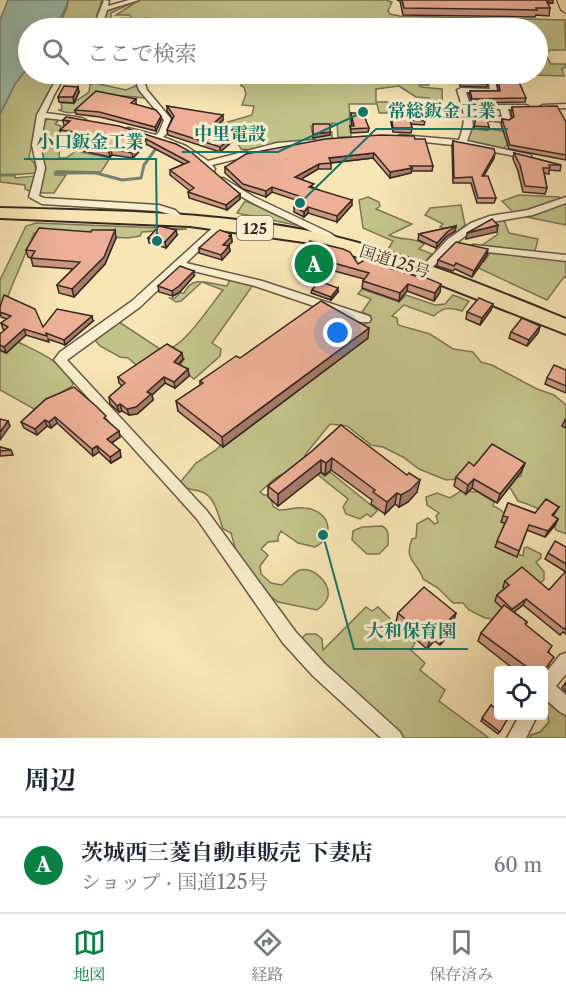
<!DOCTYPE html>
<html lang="ja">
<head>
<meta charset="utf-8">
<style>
  body { margin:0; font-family:"Libre Caslon Text","Noto Serif JP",serif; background:#f2f2f3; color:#1f2937 }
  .controls { position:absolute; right:18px; bottom:18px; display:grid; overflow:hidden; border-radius:6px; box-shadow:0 6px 24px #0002 }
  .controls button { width:54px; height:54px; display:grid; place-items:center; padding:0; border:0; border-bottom:2px solid #e0e1e3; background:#fff; color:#1f2937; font:30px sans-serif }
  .you { position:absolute; left:338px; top:333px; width:21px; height:21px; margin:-15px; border:4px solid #fff; border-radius:50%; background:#1a73e8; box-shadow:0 0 0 9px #1a73e833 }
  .badge { display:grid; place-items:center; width:39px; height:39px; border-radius:50%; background:#0b8043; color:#fff; font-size:20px; font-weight:700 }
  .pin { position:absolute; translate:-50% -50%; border:3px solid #fff; box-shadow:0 2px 6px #0006 }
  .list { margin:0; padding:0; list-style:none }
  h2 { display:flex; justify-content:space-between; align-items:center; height:78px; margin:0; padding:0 24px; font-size:26px }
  h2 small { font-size:20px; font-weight:400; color:#747a83 }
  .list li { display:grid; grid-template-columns:39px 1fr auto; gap:18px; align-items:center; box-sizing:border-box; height:96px; padding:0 24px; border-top:2px solid #e0e1e3 }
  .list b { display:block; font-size:22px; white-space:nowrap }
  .list p { margin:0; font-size:20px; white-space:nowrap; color:#747a83 }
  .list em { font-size:20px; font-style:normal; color:#747a83 }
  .icon { flex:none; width:33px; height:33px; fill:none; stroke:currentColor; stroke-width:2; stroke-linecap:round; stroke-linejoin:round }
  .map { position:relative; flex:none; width:566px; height:738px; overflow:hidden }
  .search { position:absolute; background:#fff; box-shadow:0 6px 24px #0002; left:18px; right:18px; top:18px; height:66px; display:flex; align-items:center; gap:15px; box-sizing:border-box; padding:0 21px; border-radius:33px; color:#747a83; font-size:22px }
  .sheet { height:174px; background:#fff }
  nav { display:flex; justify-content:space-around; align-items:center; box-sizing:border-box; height:84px; border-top:2px solid #e0e1e3; background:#fff; font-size:16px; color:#747a83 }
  nav a { display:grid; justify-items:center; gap:3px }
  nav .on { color:#0b8043 }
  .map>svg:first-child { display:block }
</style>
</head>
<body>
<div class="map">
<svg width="566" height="738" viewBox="0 0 566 738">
  <rect width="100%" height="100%" fill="#f7e5b3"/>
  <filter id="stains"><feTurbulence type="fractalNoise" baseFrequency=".00333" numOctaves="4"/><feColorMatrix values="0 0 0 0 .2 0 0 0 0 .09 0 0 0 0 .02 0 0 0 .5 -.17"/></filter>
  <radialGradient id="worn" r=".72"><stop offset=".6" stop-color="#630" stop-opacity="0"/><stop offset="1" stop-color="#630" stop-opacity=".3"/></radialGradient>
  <g fill="#c2c389" stroke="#7b7656" stroke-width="1.5" fill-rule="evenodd">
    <polygon points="68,0 102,0 93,28 57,28 67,8"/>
    <polygon points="139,0 386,0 392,2 388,11 390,14 400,16 565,20 566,50 550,50 545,53 551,64 565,64 566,67 562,69 564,76 531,75 510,80 506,74 538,74 538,28 186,28 159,19 156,25 162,28 150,28 148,18 118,22 114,28 106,28 104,17 106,12 117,5 132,3 111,13 111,19 131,18 130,15 116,15"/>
    <path d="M28,67v7h32c-18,31 -24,49 -31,83l6,7 2,9 -30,2h8v3l20,-2 -4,16 -6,-3v-4l-25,-3v-68l15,-30z"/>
    <path d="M241,74h224l-37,1 1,10h-10l2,2 21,2 1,31 -17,-2v-5h-47l-2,-9h-28l2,33h-13l-1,-13 -5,-1v4l-21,-1 1,6h20v6l-4,2 -49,5 -28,5 -10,-1 -4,-7 -2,-13 -17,-4 34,-10 2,-9 -12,-1 4,-11 -2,-7 -3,-1 1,-7h-5zM399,86l17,11 13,1 -1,8h-25l-2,-4h-25v-13z"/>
    <path d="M94,83l32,7 12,-5 9,13c-9,0 -27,-4 -33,-1 -16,6 -38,22 -55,13l3,-1 -1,-6h12l16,-11 1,-7z"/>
    <polygon points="50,118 61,118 55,124 61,126 59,158 66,158 76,151 110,158 101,172 56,171 55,175 66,175 54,193 38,193 45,166 39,157 44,121"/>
    <polygon points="472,126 518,134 503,149 464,142"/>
    <polygon points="519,195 559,197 563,199 516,215 502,201"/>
    <path d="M368,197l11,5 1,4 -4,3 36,15 -23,11c12,6 26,2 35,9l-5,5 13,5 -8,9 -37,-12 6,-10 -30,-13 -4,-28z"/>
    <polygon points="245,201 315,229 237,213"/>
    <polygon points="566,202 566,225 522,216"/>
    <polygon points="461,205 465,225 455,233 440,227 443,224 425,215 430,208"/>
    <polygon points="503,218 509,233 538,239 535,251 478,248 498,234 487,220"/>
    <polygon points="36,223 187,229 142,232 140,236 128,238 34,233 0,315 0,280 26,226"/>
    <polygon points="486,251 566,261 566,278 564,277 547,300 474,266 472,260 484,262 490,253"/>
    <path d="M230,279l23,6 -41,58 9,6 -1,7 -26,23 -15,-12 5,-8 -16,-9 -28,18 -12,-10 -8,-1 -20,-11 -7,-8 26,-16 44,29c21,-3 46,-44 60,-61l-21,-8 -21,19 -5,1 -6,-4h5l5,-5h4c9,-19 25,-9 43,-7z"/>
    <path d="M362,289l37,13 7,-7 29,10 10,-1 8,-9 16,6 -7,10c-12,-4 -19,-4 -28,5l-30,-11 -12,11 5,2 1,7 32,9 23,15 20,3 8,10 11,3 45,24 17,6 12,10v129l-10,-4c-5,-18 -22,-24 -38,-29l-9,-15 2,-6 10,-4 1,-5 -44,-9 -20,17 -12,1 -27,-11 -16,-12 -20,-10 -12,-2 -24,-19 -17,-2 -22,27 -14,22c-16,-2 -23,10 -34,19l4,3h6l3,11 6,4c8,0 17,-3 25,-2 24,1 34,27 11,39l-17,-4 -17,-12 -3,6v4l-10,1 -7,7 7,6 -8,11 1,8 10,9 11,2c6,-4 11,-13 18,-15 13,-3 30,12 28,26 -1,6 -7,11 -11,14l-39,-8 -17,-13 -24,-35 -6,-21 -8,-4c-4,-11 -8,-33 -21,-37 -10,-3 -13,-2 -24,-7l18,-22 20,-13 18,-18 129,-105 8,-11 -9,-4 9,-13 -13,-5z"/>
    <path d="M18,342c20,10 45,19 55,42l-1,2 -38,23 -34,-19v-39l7,2z"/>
    <polygon points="330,472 377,510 377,511 371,517 367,514 360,519 346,514 343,507 348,499 318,475 320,473 325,476"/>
    <path d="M461,491l17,1 16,10 -1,4c21,8 21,28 25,48l5,2 1,-8 3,-1 14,7v4l-5,4 8,10v8l-51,39 -8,-1 -16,-8 -6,-7h-10l-15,-15 -15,-9c-5,-17 -20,-18 -11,-40l4,-1 1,-14 11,-6 7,6 3,-2 -2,-6 3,-3 -12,-8 -1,-8 11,-4 13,5z"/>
    <path d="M382,526c8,4 6,11 6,19l-9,9h-12l-15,-14 1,-9 9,-4z"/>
    <polygon points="366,607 372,611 378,607 415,643 411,650 425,663 420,670 445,690 439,701 489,738 404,738 320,666 301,639 306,634 316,634 322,639 323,650"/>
    <polygon points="550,702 566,712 566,738 529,738 531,735 540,732 549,722 546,705"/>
  </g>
  <path fill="#9dbfac" stroke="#738375" stroke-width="1.5" d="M8,0h60c-2,11 -9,17 -13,28h-27v39l-13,17 -15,30v-94z"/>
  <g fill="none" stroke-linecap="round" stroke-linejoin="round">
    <g stroke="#738375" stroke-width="3">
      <polyline points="55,173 96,173 122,180 141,178 144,165 157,147"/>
      <polyline points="0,175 15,175"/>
    </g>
    <defs>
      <g id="street">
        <polygon points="104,0 109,1 108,6 129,0 139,0 107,10 104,20 99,28 93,28"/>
        <polygon points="59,74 66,74 54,95 46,113 82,118 86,120 82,122 45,118 40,145 45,168 39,196 44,198 159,205 175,210 184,218 184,222 178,222 169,214 158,211 42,204 29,197 37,168 32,145 37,115"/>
        <polygon points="143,74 150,74 145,84 147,90 172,120 167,133 163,137 186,146 208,161 277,143 314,140 318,143 314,146 277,149 212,165 215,169 214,171 208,171 190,156 170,145 124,130 128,128 156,135 159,132 164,120 139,90 137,84"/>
        <path d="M487,74l7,1 4,16 -4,2 -28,-1 4,13h56l4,2 -4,2h-18l3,11 -4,2 -35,-3 1,6 -6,16 64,14v4l-69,-13 -65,-7 -1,-2 4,-2 59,5c8,-21 5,-29 -2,-50l4,-2 29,1zM471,109h29l2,8 -30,-3z"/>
        <polygon points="566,104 566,108 543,109 539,107 543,105"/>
        <path d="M223,178l31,19 76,36 16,11 -5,3 -4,-1c-37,-24 -81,-37 -117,-63v-4z"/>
        <polygon points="566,197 566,203 533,215 492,222 477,227 456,243 428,272 420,272 419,270 448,239 471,223 490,216 528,210"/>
        <polygon points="223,220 228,223 226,225 186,263 262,281 369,316 371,319 369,322 361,322 255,286 181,268 140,307 67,360 207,511 295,631 325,664 400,732 403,738 381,738 313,676 283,643 197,519 54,360 60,352 132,301 220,221"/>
        <polygon points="474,245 566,255 566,261 470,250 470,246"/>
        <polygon points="566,653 566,674 556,686 566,695 566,715 560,712 544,698 544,675 560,655"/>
        <polygon points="519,716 537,716 526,738 507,738"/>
      </g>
      <polygon id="primary" points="557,0 566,0 566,13 561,10"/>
      <path id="highway" d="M0,208c101,3 204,3 304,22 91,18 176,54 262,89v15l-168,-66 -94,-26 -114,-16 -190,-8z"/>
    </defs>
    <use href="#street" stroke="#655846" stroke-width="3"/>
    <use href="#primary" stroke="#342922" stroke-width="2"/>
    <use href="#highway" stroke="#342922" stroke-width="4"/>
    <use href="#street" fill="#faeece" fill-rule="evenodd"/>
    <use href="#primary" fill="#f7e5b3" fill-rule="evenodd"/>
    <use href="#highway" fill="#f7e5b3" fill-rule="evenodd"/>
  </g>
  <g fill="#cc9781" stroke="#342922" stroke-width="1.5">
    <polygon points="397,0 553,0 553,3 547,2 550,8 549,16 536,15 535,17 403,15 400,1"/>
    <polygon points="471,74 485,74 488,84 487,87 460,86 458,78 458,75 471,75"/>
    <polygon points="495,74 506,74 511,82 526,98 525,102 472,103 469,94 470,91 498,91"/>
    <polygon points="79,92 74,103 59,102 58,97"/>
    <polygon points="136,99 136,104 161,120 156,131 100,117 76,114 75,110"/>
    <polygon points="167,106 223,120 218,125 240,130 240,135 220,152 168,135 167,130 172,118 167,111"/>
    <polygon points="512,107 566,122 566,160 509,149 501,124 502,119 509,120 512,118 511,111"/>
    <polygon points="390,109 425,121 424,125 411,124 412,128 411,133 393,132 389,113"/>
    <polygon points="351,113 369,128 368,132 351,133 350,126 352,126 351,118"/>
    <polygon points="476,119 489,127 488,130 474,129"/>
    <polygon points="63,120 176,144 240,194 240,199 227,210 189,198 188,192 190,191 170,175 170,170 184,164 146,144 133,158 112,155 110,157 69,148 67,140 70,137 61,136 60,130 65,126 64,126"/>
    <polygon points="415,139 433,166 432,171 411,171 411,173 390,178 373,158 331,163 331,169 318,169 301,179 314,188 352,205 337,222 308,213 304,217 294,212 294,207 299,201 272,192 266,197 243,189 225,173 225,167"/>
    <polygon points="453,141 494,158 483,176 496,198 494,203 477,203 471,183 453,183 452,146"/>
    <polygon points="514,153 561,165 560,171 549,170 549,174 544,173 547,188 545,194 523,192 518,171 513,159"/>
    <polygon points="456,226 455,231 446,237 436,248 418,240 419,234"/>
    <polygon points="231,234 232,242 227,246 229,246 230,251 222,260 199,253 199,248"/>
    <polygon points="177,235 166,248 149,243 148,238"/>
    <polygon points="116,238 105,264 74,297 59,293 57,285 73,269 33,266 31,258 28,257 26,250"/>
    <polygon points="302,254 358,264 391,265 390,269 440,292 434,301 407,291 399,301 362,288 363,281 364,279 301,262"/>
    <polygon points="487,255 472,277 455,269 453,271 437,266 438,260"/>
    <polygon points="194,276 180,292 173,296 159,292 158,286"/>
    <polygon points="312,290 338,292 331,300 311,293"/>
    <polygon points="493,304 491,310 480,325 466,319 467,312"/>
    <polygon points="0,307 43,327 93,321 65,345 48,339 49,342 26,335 6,353 0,350 0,334 5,330 3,329 1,323 7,319 1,317"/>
    <polygon points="540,326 538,333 527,346 509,338 511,332"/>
    <polygon points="368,338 223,447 178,411 176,401 200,385 200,381 240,358"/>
    <polygon points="183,359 178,365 188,369 189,376 175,388 165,383 152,395 153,400 137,414 129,415 122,411 119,412 110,404 109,397 122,386 119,383 118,377"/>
    <polygon points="566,370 566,393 545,384 547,378"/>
    <polygon points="46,399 107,420 120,437 112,443 121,457 111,463 99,452 93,456 57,423 51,428 47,426 37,435 24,428 21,422"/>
    <polygon points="566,418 566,428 562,426"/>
    <polygon points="341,425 417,492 408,502 399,507 395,504 385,514 371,504 372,500 331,470 325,475 321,472 278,506 268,497 268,486 311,452"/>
    <polygon points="0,447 11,450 13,455 0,456"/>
    <polygon points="525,463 521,472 497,503 472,488 466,494 454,486 456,477 474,466"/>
    <polygon points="508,503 535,513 559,507 553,516 558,519 555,525 545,537 527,530 517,557 495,547 505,523 501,522"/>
    <polygon points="566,547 566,634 563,632 560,635 523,605 514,612 527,622 525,625 549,652 549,665 543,670 515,670 478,641 481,633 502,608 495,601 497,595 504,589 503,587 505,581 549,590 566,572 545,559 548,553"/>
    <polygon points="398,613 456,613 453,622 454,623 451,632 440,645 434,641 427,649 396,622"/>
    <polygon points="566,682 566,692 562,688"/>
    <polygon points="491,705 508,718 498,734 481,721"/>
  </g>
  <g fill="#a67b69" stroke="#342922" stroke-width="1.5">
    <polygon points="78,87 79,92 74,103 73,97"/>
    <polygon points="223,115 223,120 214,128 214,123"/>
    <polygon points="161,116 161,120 156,131 155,127"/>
    <polygon points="240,130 240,135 220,152 220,147"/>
    <polygon points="330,132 330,135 313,138 313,134"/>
    <polygon points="146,139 146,144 133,158 132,153"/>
    <polygon points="111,149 112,155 110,157 109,152"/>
    <polygon points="374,153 373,158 329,163 329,158"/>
    <polygon points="495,153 494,158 481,181 482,176"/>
    <polygon points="319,164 318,169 295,183 295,177"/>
    <polygon points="412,168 411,173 390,178 390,172"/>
    <polygon points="272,187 272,192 266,197 266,191"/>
    <polygon points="240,194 240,199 227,210 226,205"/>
    <polygon points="352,200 352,205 337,222 337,216"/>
    <polygon points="308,207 308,213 304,217 304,212"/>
    <polygon points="498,225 497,232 466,239 467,233"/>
    <polygon points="456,226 455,231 446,237 436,248 437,243 447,232"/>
    <polygon points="115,230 116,238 105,264 74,297 72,289"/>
    <polygon points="176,230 177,235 166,248 165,242"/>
    <polygon points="231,234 232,242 223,250 223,245"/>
    <polygon points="229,246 230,251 222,260 221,255"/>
    <polygon points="488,249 487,255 472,277 474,271"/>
    <polygon points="194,271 194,276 180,292 173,296 172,291"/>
    <polygon points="408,284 407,291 399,301 400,293"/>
    <polygon points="441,284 440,292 434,301 435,293"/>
    <polygon points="338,288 338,292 331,300 331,297"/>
    <polygon points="493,304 491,310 480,325 482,318"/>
    <polygon points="92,316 93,321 65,345 64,340"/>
    <polygon points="540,326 538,333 527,346 529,340"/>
    <polygon points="369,328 368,338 223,447 222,437"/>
    <polygon points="24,329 26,335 6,353 4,347"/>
    <polygon points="182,353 183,359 175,369 174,362"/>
    <polygon points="188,369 189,376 175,388 174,382"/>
    <polygon points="164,377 165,383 152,395 153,400 137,414 129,415 127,409"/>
    <polygon points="120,404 122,411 119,412 117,406"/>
    <polygon points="55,417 57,423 51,428 49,422"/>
    <polygon points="45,420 47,426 37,435 35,429"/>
    <polygon points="8,421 10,426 0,440 0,432"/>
    <polygon points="119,431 120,437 108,445 107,439"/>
    <polygon points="97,446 99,452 93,456 92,449"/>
    <polygon points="120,450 121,457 111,463 110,457"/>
    <polygon points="332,458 331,470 325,475 326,463"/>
    <polygon points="321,460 321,472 278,506 278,494"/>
    <polygon points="525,463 521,472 497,503 500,494"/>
    <polygon points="474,479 472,488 466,494 468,485"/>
    <polygon points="420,480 417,492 408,502 399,507 401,495"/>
    <polygon points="397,493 395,504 385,514 387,502"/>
    <polygon points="558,519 555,525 545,537 548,531"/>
    <polygon points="526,599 523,605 510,615 512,609"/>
    <polygon points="456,613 453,622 450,619"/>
    <polygon points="454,623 451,632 440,645 442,636"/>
    <polygon points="437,632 434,641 427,649 430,640"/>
  </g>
  <g fill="#edb096" stroke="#342922" stroke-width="1.5">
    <polygon points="402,0 546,0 550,8 536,8 537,10 404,8"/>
    <polygon points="472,74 485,74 488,84 461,83 458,75 473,75"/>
    <polygon points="497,74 506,74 511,82 519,82 526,98 472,99 470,91 500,91"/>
    <polygon points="64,86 78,87 73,97 58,97"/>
    <polygon points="96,91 136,99 131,103 156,110 161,116 155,127 99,112 75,110"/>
    <polygon points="167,106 223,115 214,123 240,130 220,147 167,130 174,116"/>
    <polygon points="557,106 566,122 566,155 510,145 502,119 509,120 514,117 512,107"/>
    <polygon points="390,109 422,109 425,121 410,120 412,128 393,128"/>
    <polygon points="351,113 363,113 369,128 351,129 350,126 354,126"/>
    <polygon points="66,117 119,126 176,144 191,152 240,194 226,205 188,192 194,188 170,170 189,162 146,139 132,153 111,149 109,152 68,142 70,140 67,140 75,132 60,130 70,121 63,120"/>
    <polygon points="476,119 487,119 489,127 474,126"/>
    <polygon points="313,124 330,124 330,132 313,134"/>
    <polygon points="381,135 414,136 415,139 425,139 433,166 410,166 412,168 390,172 374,153 329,158 331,163 319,164 295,177 314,184 309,187 352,200 337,216 308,207 304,212 294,207 302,197 272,187 266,191 243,184 225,167 246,154 325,139"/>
    <polygon points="453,141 494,149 495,153 482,176 488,176 496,198 478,198 472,177 454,178"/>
    <polygon points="514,153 561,165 549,165 550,168 543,168 547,188 525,186 520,165"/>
    <polygon points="492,219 498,225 467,233"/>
    <polygon points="159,226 176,230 165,242 148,238"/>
    <polygon points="456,226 447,232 437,243 419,234"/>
    <polygon points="39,228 91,232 92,230 115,230 104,257 72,289 57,285 80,262 31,258 35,251 26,250"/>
    <polygon points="220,230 231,234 229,236 231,237 223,245 229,246 221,255 199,248 217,232"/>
    <polygon points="310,241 343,249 350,252 358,264 368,258 391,265 388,268 416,276 417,274 441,284 435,293 408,284 400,293 363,281 369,273 302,254"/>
    <polygon points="456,242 488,249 474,271 456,263 454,266 438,260"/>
    <polygon points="180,266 194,271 179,286 172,291 158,286"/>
    <polygon points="319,281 338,288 331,297 312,290"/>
    <polygon points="4,295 35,309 43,327 57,309 92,316 64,340 46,333 47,336 24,329 4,347 0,345 0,334 8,327 1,323 11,316 0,312 0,307"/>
    <polygon points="479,298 493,304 482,318 467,312"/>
    <polygon points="321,301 369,328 222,437 176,401 203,383 200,381 236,356 240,358"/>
    <polygon points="522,318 540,326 529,340 511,332"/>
    <polygon points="167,344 182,353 174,362 188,369 174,382 164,377 147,392 151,394 136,407 127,409 120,404 117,406 109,397 125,383 118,377"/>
    <polygon points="554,365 566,370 566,386 547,378"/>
    <polygon points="74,387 97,407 106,416 104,418 119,431 107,439 120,450 110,457 97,446 92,449 55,417 49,422 45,420 35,429 21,422 46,399"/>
    <polygon points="0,419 8,421 0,432"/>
    <polygon points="341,425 407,475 409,473 420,480 410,490 401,495 397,493 387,502 373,492 375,490 332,458 326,463 321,460 278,494 268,486 311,452"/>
    <polygon points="492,444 525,463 500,494 474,479 468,485 456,477 469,462 474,466"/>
    <polygon points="0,447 11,450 0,451"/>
    <polygon points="546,499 559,507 552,515 558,519 548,531 529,525 519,551 497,541 508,517 503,516 508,503 535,513"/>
    <polygon points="555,541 566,547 566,564 548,553"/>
    <polygon points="522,567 549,590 566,571 566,627 564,629 526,599 512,609 497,595 509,585 505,581"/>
    <polygon points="424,587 456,613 450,619 454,623 442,636 437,632 430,640 398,613"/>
    <polygon points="504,605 527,622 525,624 552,646 548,652 554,657 543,672 543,670 531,670 481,633"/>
    <polygon points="491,705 498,711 498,716 505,716 508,718 500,732 482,718"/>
  </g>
  <g text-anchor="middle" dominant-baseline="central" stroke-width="6" stroke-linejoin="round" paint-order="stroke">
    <rect fill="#faeece" stroke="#6f6456" stroke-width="1.5" x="237" y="216" width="36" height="24" rx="4.5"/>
    <g font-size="15" font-weight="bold" fill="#342922">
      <text x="255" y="228">125</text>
    </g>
    <g font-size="16" fill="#342922" stroke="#faeece">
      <text transform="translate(395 261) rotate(18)">国道125号</text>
    </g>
  </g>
  <path fill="none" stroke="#0f766e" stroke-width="2" d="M300 203L376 129H508M363 112L278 152H182M157 241L156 159H24M323 535L354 649H468"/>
  <g fill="#0f766e" stroke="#faeece" stroke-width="2">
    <circle cx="300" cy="203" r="6"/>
    <circle cx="363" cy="112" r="6"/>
    <circle cx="157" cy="241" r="6"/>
    <circle cx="323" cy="535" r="6"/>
  </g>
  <g font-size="18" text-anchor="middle" font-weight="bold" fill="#0f766e" stroke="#faeece" stroke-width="6" stroke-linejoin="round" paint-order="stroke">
    <text x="442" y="117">常総鈑金工業</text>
    <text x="230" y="140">中里電設</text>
    <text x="90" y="148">小口鈑金工業</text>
    <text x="411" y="637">大和保育園</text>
  </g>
  <rect width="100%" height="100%" filter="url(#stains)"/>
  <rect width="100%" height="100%" fill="url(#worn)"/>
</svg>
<div class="controls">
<button><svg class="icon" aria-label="locate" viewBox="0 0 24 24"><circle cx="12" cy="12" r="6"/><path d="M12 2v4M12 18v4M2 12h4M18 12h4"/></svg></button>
</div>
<div class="you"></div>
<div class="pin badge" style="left:314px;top:264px">A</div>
<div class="search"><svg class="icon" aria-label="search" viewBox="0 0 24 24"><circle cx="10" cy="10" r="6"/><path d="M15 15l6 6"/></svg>ここで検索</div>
</div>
<section class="sheet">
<h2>周辺<small></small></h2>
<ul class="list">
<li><span class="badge">A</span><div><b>茨城西三菱自動車販売 下妻店</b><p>ショップ · 国道125号</p></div><em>60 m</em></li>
</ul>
</section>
<nav>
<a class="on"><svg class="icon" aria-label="map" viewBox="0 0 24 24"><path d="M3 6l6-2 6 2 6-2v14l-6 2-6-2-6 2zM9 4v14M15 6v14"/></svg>地図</a>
<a><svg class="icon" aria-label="directions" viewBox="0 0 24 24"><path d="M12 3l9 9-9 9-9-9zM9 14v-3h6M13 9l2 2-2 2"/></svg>経路</a>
<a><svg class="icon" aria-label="saved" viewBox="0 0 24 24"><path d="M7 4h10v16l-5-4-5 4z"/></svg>保存済み</a>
</nav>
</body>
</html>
